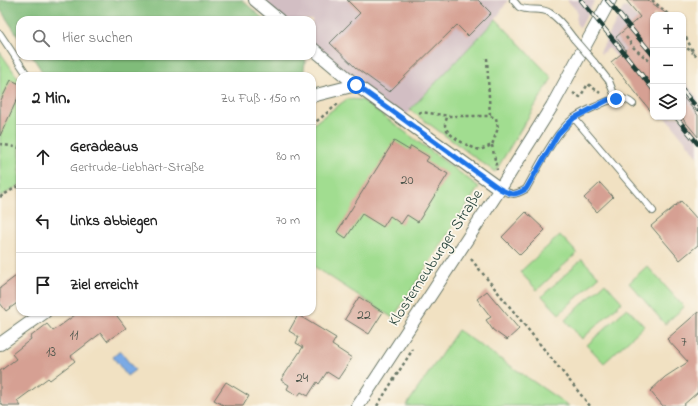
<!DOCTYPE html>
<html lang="de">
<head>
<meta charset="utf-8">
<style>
  body { margin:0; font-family:"Indie Flower",sans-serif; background:#f6f6f6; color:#222 }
  .controls { position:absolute; right:12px; top:12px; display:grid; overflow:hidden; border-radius:8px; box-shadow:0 1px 3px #0004 }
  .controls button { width:36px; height:36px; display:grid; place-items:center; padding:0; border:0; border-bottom:1px solid #e0e0e0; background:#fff; color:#222; font:20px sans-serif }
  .stop { position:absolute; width:12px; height:12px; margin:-9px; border:3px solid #1a73e8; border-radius:50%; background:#fff }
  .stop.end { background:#1a73e8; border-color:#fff; box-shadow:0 1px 4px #0008 }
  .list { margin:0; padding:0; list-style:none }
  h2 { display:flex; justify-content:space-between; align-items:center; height:52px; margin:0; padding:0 16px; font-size:17px }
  h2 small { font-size:13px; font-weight:400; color:#767676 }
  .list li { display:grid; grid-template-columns:26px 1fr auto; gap:12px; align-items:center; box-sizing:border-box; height:64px; padding:0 16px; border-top:1px solid #e0e0e0 }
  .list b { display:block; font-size:15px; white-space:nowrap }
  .list p { margin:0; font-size:13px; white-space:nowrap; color:#767676 }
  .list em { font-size:13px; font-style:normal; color:#767676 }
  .icon { flex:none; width:22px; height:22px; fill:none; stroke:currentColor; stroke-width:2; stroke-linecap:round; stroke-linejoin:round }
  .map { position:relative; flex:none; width:698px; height:406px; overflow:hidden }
  .search { position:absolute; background:#fff; box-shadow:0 1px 3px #0004; left:16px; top:16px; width:300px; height:44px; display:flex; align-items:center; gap:10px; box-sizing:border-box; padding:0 14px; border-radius:12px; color:#767676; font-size:15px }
  .panel { position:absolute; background:#fff; box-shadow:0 1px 3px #0004; left:16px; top:72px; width:300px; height:244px; border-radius:12px }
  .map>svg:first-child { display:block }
</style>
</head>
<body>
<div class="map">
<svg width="698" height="406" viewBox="0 0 698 406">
  <rect width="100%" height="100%" fill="#fbf7ec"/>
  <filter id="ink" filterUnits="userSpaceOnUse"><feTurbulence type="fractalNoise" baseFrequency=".025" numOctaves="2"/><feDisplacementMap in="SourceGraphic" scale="8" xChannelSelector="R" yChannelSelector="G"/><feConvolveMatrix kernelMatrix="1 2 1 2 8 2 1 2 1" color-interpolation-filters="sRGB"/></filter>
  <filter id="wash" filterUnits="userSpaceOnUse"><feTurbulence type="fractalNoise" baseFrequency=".012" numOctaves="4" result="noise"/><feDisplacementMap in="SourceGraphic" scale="16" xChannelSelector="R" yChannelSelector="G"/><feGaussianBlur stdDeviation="0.9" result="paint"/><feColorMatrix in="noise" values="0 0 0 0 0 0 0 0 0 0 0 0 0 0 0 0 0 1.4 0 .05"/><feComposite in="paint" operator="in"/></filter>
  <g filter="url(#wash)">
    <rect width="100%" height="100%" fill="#f1e1c2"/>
    <g fill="#d2bec3">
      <polygon points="255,0 508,0 496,19 410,110 404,120 312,48 312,20 279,20"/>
      <polygon points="567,0 595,0 580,28 576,23 577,11"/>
      <polygon points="627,7 653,36 645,66 617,57 609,48 601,54 600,52 623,8"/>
      <polygon points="683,80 698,98 698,115 683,97"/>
      <polygon points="666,117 681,117 698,137 698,157"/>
    </g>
    <g fill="#a1dd90" stroke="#608d62">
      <polygon points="496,19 552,78 495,172 410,110"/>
      <polygon points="0,52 20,81 20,185 0,197"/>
      <polygon points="347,99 362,100 479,187 393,318 312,265 312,125"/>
      <polygon points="560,235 577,253 537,290 520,272"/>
      <polygon points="582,259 599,277 559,314 542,296"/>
      <polygon points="647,266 684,307 665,324 629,283"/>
      <polygon points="605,283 622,302 582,339 565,320"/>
      <polygon points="627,308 644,326 604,363 587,345"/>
      <polygon points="458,330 569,406 406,406"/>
    </g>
    <g fill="#80bc7a" stroke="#507c57">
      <polygon points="0,0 242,0 265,20 20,20 20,39 0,9"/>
      <polygon points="32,56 306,56 303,76 45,76"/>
    </g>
    <polygon fill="#7baae5" stroke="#4d748c" points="120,351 135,370 127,376 113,357"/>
    <g id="blocks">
      <g fill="#d6a093">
        <polygon points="347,0 478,0 491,13 468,36 457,25 389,92 356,68 330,43 360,13"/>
        <polygon points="626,0 648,0 668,15 653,15 653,114 611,62 626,50 616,37 640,17"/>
        <polygon points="11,80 20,84 20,93 0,136 0,102"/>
        <polygon points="683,97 698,115 698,137 683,119"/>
        <polygon points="394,141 409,150 411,146 429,157 426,161 448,174 418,222 407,215 401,224 390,216 383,227 362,214 346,238 337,232"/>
        <polygon points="600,183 613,197 597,212 584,198"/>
        <polygon points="681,201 698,220 698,245 680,260 651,226"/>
        <polygon points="526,212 545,230 520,255 502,237"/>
        <polygon points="20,273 20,301 6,311 0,303 0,288"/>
        <polygon points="487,291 519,329 507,340 493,330 486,320 491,317 477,299"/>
        <polygon points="359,297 383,312 369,334 345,319"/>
        <polygon points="79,312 114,312 126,328 107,341 101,333 71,356 75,361 50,380 48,378 17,401 21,406 3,406 0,401 0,371 16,359 12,354 31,339 30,337 47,324 53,331"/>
        <polygon points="698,312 698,392 682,406 663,406 650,391 665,377 688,362 667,339"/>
        <polygon points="298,315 336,338 332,345 352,358 338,379 327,372 319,384 317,382 308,396 301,392 298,396 287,389 289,385 281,380 303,347 296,343 299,337 289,331"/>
        <polygon points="226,382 249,396 243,406 225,406 214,400"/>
      </g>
    </g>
  </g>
  <g filter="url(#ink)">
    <use href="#blocks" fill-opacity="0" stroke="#687666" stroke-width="1"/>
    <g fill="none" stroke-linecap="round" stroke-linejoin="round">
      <defs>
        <g id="lane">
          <path d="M513,0c2,2 4,5 6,7 10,5 22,0 31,6 10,6 17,17 24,26"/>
          <polyline points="0,34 28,76"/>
          <polyline points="594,62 609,81 616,99"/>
          <polyline points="574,118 653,211"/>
          <path d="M500,189c12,6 14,7 26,0 12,-21 29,-57 48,-71 8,-6 19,-10 27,-14 10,-5 23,-9 32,0"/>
        </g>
        <g id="street">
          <polyline points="255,0 279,20"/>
          <polyline points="312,48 356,85 500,189"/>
          <polyline points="312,96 356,85"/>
          <polyline points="0,344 45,312"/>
          <polyline points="358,406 500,189 552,106 610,0"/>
        </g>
      </defs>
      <use href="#lane" stroke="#687666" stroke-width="8"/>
      <use href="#street" stroke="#687666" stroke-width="14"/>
      <g stroke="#687666" stroke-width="2.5" stroke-dasharray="3 3" stroke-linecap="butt">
        <polyline points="652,0 669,15"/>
        <polyline points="683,32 694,53 698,58"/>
        <polyline points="626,37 634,48 653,64"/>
        <polyline points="683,44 687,48 693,53"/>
        <polyline points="487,58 490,116"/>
        <polyline points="573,93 580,97 588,84 600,93"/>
        <path d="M419,113l2,-1 29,4h40l6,2 2,10 -6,17 -12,5c-9,-2 -34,-14 -35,-25 0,-3 2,-6 2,-9"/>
        <polyline points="312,125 338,104"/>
        <polyline points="0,144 20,148"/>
        <polyline points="492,145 497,170"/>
        <polyline points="0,197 20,185"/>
        <polyline points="471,259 590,406"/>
        <polyline points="377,406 413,349"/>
      </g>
      <use href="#lane" stroke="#fff" stroke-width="6"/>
      <use href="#street" stroke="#fff" stroke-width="12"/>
      <defs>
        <g id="rail">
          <polyline points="581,0 653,89"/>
          <polyline points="607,0 653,55"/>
          <polyline points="683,91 698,109"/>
          <polyline points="676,117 698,144"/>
        </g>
      </defs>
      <use href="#rail" stroke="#1f3d34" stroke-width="4.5"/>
      <use href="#rail" stroke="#fbf7ec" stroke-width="3" stroke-dasharray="9" stroke-linecap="butt"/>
      <defs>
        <polyline id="lane-bridge" points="574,39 594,62"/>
      </defs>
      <use href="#lane-bridge" stroke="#687666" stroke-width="8" stroke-linecap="butt"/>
      <use href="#lane-bridge" stroke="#fff" stroke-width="6"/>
    </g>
  </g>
  <g fill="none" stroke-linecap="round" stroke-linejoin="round" filter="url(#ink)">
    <path stroke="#1a73e8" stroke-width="5" d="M356,85l144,104c12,6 14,7 26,0l32,-55 16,-16 34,-18 8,-1"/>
  </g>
  <g text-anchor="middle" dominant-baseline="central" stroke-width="3.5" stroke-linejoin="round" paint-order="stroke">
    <g font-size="14" fill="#4d564c">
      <text x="407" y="180">20</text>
      <text x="364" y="315">22</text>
      <text x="74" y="335">11</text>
      <text x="684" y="342">7</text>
      <text x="51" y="352">13</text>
      <text x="302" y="378">24</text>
    </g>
    <g font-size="16" fill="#1f3d34" stroke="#fbf7ec">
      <text transform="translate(436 258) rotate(-57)">Klosterneuburger Straße</text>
    </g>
  </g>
</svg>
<div class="controls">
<button>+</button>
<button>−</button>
<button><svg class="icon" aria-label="layers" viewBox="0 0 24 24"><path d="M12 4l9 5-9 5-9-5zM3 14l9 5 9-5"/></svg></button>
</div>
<div class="stop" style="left:356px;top:85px"></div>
<div class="stop end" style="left:616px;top:99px"></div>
<div class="search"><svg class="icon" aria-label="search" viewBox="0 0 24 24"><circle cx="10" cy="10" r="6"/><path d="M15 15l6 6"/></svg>Hier suchen</div>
<section class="panel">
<h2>2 Min.<small>Zu Fuß · 150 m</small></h2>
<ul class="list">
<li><svg class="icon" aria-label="ahead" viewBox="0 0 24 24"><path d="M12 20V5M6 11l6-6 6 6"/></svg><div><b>Geradeaus</b><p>Gertrude-Liebhart-Straße</p></div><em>80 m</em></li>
<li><svg class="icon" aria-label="left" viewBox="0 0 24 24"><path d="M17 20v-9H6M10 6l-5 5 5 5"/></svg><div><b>Links abbiegen</b></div><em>70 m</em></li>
<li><svg class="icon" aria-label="arrive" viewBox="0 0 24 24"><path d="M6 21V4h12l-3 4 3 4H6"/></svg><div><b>Ziel erreicht</b></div></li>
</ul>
</section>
</div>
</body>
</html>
